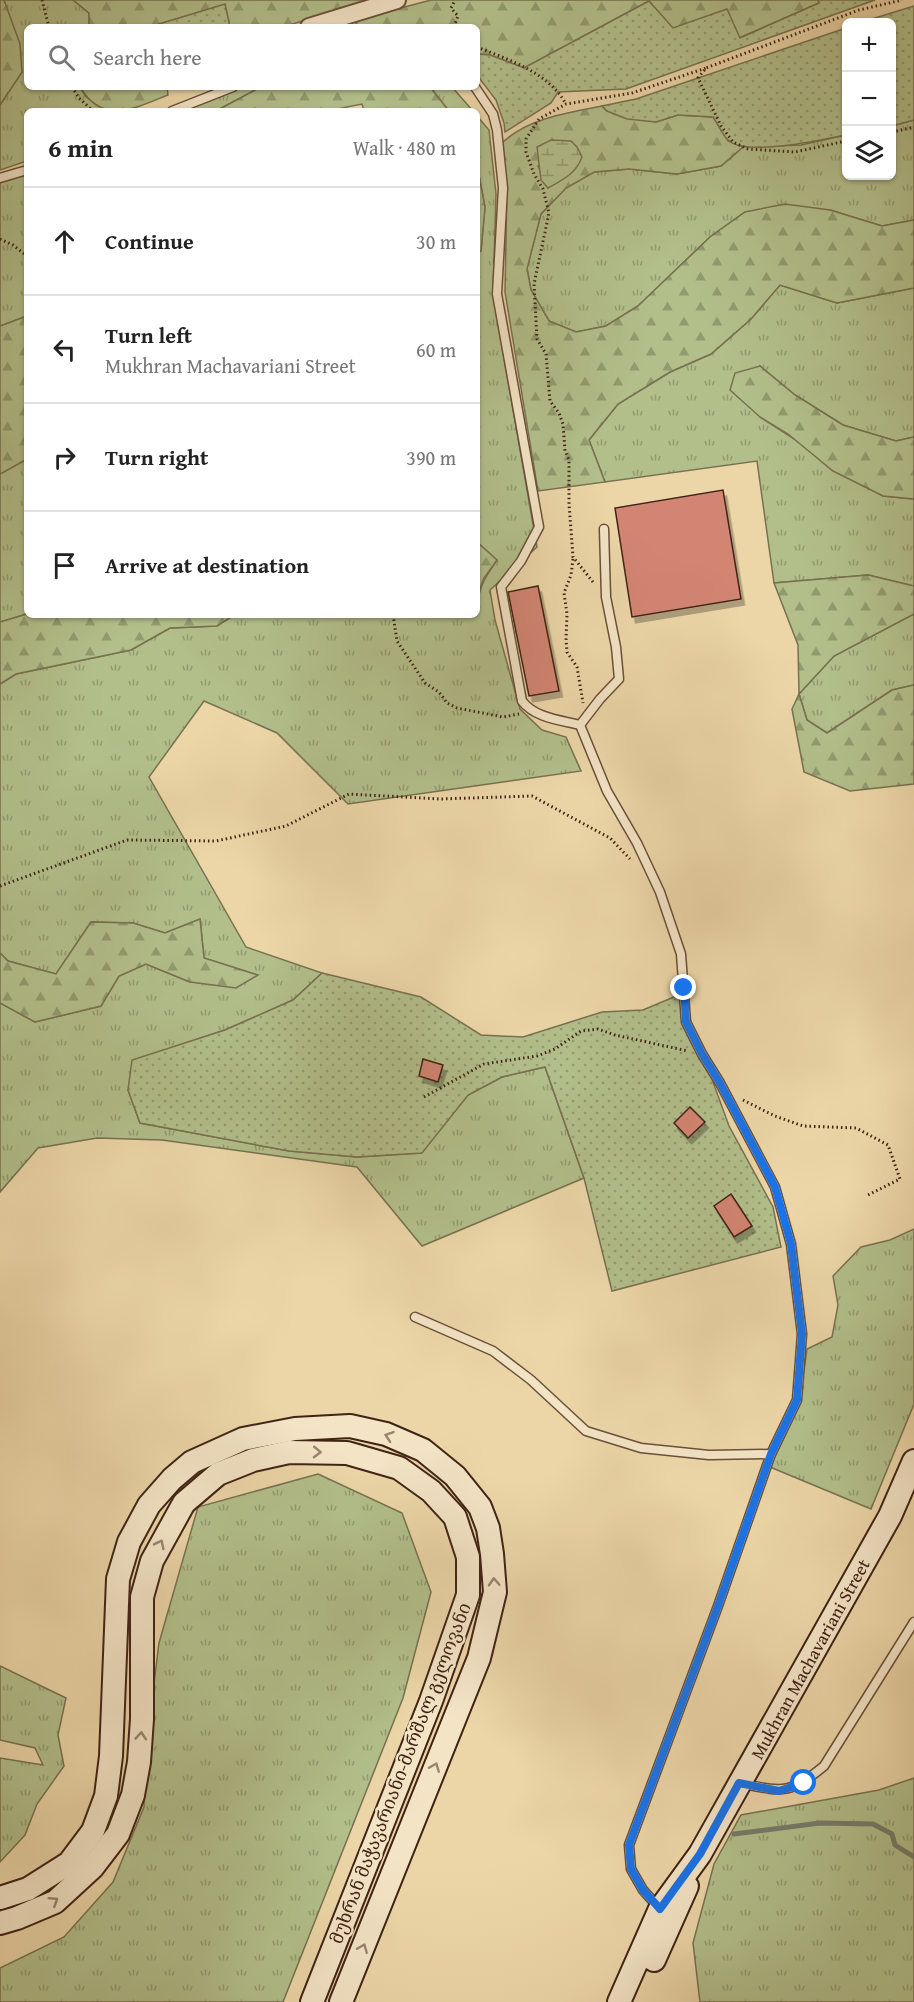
<!DOCTYPE html>
<html lang="en">
<head>
<meta charset="utf-8">
<style>
  body { margin:0; font-family:"Gentium Book Plus","Noto Serif Georgian",serif; background:#f6f6f6; color:#222 }
  .controls { position:absolute; right:18px; top:18px; display:grid; overflow:hidden; border-radius:9px; box-shadow:0 2px 4px #0004 }
  .controls button { width:54px; height:54px; display:grid; place-items:center; padding:0; border:0; border-bottom:2px solid #e0e0e0; background:#fff; color:#222; font:30px sans-serif }
  .stop { position:absolute; width:18px; height:18px; margin:-14px; border:4px solid #1a73e8; border-radius:50%; background:#fff }
  .stop.end { background:#1a73e8; border-color:#fff; box-shadow:0 2px 6px #0008 }
  .list { margin:0; padding:0; list-style:none }
  h2 { display:flex; justify-content:space-between; align-items:center; height:78px; margin:0; padding:0 24px; font-size:26px }
  h2 small { font-size:20px; font-weight:400; color:#767676 }
  .list li { display:grid; grid-template-columns:39px 1fr auto; gap:18px; align-items:center; box-sizing:border-box; height:108px; padding:0 24px; border-top:2px solid #e0e0e0 }
  .list b { display:block; font-size:22px; white-space:nowrap }
  .list p { margin:0; font-size:20px; white-space:nowrap; color:#767676 }
  .list em { font-size:20px; font-style:normal; color:#767676 }
  .icon { flex:none; width:33px; height:33px; fill:none; stroke:currentColor; stroke-width:2; stroke-linecap:round; stroke-linejoin:round }
  .map { position:relative; flex:none; width:914px; height:2002px; overflow:hidden }
  .search { position:absolute; background:#fff; box-shadow:0 2px 4px #0004; left:24px; top:24px; width:456px; height:66px; display:flex; align-items:center; gap:15px; box-sizing:border-box; padding:0 21px; border-radius:9px; color:#767676; font-size:22px }
  .panel { position:absolute; background:#fff; box-shadow:0 2px 4px #0004; left:24px; top:108px; width:456px; height:510px; border-radius:9px }
  .map>svg:first-child { display:block }
</style>
</head>
<body>
<div class="map">
<svg width="914" height="2002" viewBox="0 0 914 2002">
  <defs>
    <pattern id="grass-tufts" width="24" height="20" patternUnits="userSpaceOnUse" patternTransform="scale(1.5)"><rect width="24" height="20" fill="#b2bf8b"/><path d="M3 7l-1-3M5 7V3M7 7l1-3M15 17l-1-3M17 17v-4M19 17l1-3" fill="none" stroke="#929b70"/></pattern>
    <pattern id="forest-firs" width="22" height="20" patternUnits="userSpaceOnUse" patternTransform="scale(1.5)"><rect width="22" height="20" fill="#b2bf8b"/><path d="M5 1l3.5 6h-7zM16 11l3.5 6h-7z" fill="#929b70"/></pattern>
    <pattern id="wetland-marsh" width="20" height="14" patternUnits="userSpaceOnUse" patternTransform="scale(1.5)"><rect width="20" height="14" fill="#b2bf8b"/><path d="M1 5h8M5 5V1M11 12h8M15 12V8" fill="none" stroke="#929b70"/></pattern>
    <pattern id="garden-dots" width="8" height="8" patternUnits="userSpaceOnUse" patternTransform="scale(1.5)"><rect width="8" height="8" fill="#b2bf8b"/><path d="M2 2h.1M6 6h.1" fill="none" stroke="#929b70" stroke-width="1.8" stroke-linecap="round"/></pattern>
    <filter id="shadow"><feDropShadow dx="3.5" dy="6" stdDeviation="0" flood-color="#0004"/></filter>
  </defs>
  <rect width="100%" height="100%" fill="#ecd6a8"/>
  <filter id="stains"><feTurbulence type="fractalNoise" baseFrequency=".00333" numOctaves="4"/><feColorMatrix values="0 0 0 0 .2 0 0 0 0 .09 0 0 0 0 .02 0 0 0 .5 -.17"/></filter>
  <radialGradient id="worn" r=".72"><stop offset=".6" stop-color="#630" stop-opacity="0"/><stop offset="1" stop-color="#630" stop-opacity=".3"/></radialGradient>
  <g fill="url(#grass-tufts)" stroke="#787150" stroke-width="1.5">
    <polygon points="4,0 73,0 89,13 89,27 27,27 27,87 80,87 86,97 108,111 27,111 27,161 0,170 0,105 22,72"/>
    <polygon points="227,87 261,87 216,111 177,111"/>
    <polygon points="430,87 452,87 473,111 449,111"/>
    <path d="M477,116l12,14 7,64 -3,101 44,252 -47,43 5,30 25,89 22,21 24,7 15,34 -233,33 -71,-71 -73,-32 -55,76 97,170 76,26 -29,27 -68,30 -63,21 -34,39 12,33 149,28 68,6 64,-4 47,-58 34,-18 43,-10 39,111 -162,68 -65,-79 -195,-27 -65,-2 -59,10 -38,44v-189l35,19 66,-16 18,-30 27,-12 44,18 67,-7 -53,-17 -4,-39 -35,14 -32,-10 -42,-1 -35,52 -48,-13 -8,-8v-269l16,-10 115,-24 39,-22 47,-2 17,-11h243c0,-25 6,-35 20,-55l-20,-18v-289l4,-3 4,-43 -8,-42z"/>
    <polygon points="914,120 914,220 882,226 830,210 745,212 710,237 638,306 606,326 576,332 549,321 531,290 527,268 541,214 566,188 594,172 629,169 677,174 721,166 743,147 801,145 846,135 846,176 892,176 892,126"/>
    <polygon points="27,173 27,316 0,326 0,182"/>
    <polygon points="780,285 837,303 914,288 914,437 896,441 843,425 795,395 760,366 760,417 883,496 914,499 914,586 868,575 774,583 757,461 605,482 589,440 618,404 670,372 711,354 751,319"/>
    <polygon points="27,459 27,614 0,622 0,474"/>
    <polygon points="914,614 914,685 892,690 827,733 807,720 799,694 834,656"/>
    <polygon points="914,1229 914,1404 871,1509 770,1467 804,1371 807,1349 832,1337 838,1305 833,1276 861,1247 890,1240"/>
    <polygon points="318,1474 402,1513 431,1592 403,1698 283,2002 0,2002 0,1968 64,1937 113,1882 144,1807 147,1740 159,1643 198,1507"/>
    <polygon points="0,1666 66,1698 58,1735 64,1766 37,1804 25,1835 0,1862 0,1758 43,1765 35,1748 0,1740"/>
    <polygon points="914,1778 914,2002 700,2002 693,1943 714,1864 741,1815 879,1790"/>
  </g>
  <g fill="url(#forest-firs)" stroke="#787150" stroke-width="1.5" fill-rule="evenodd">
    <polygon points="0,0 4,0 20,44 22,72 0,105"/>
    <polygon points="73,0 371,0 283,27 230,27 225,5 159,24 160,27 89,27 89,13"/>
    <polygon points="431,0 818,0 819,3 739,38 672,28 649,1 524,68 490,55 477,54 477,27 357,27 355,20"/>
    <path d="M80,87h87l1,8c-33,13 -65,31 -88,-8z"/>
    <polygon points="261,87 430,87 449,111 364,111 362,104 327,111 216,111"/>
    <path d="M602,106l5,5 49,11 22,-7 36,2 14,24 15,6 -22,19 -44,8 -48,-5 -35,3 -28,16 -25,26 -14,55 4,21 18,31 27,11 30,-6 32,-20 72,-69 35,-25 40,-8 45,6 52,16 32,-6v68l-77,15 -57,-18 -29,34 -40,35 -41,18 -52,32 -29,36 16,42 -67,9 -33,-199 2,-107 -6,-41c26,-26 67,-31 101,-38zM577,147l-29,41 -10,-22z"/>
    <polygon points="477,165 485,207 481,251 477,253"/>
    <polygon points="27,316 27,459 0,474 0,326"/>
    <polygon points="760,366 795,395 843,425 896,441 914,437 914,499 883,496 833,471 788,434 760,417 730,390 735,373"/>
    <polygon points="477,542 497,560 484,578 477,596"/>
    <polygon points="868,575 914,586 914,614 834,656 799,694 807,720 827,733 892,690 914,685 914,784 850,791 804,772 792,709 799,694 798,645 774,583"/>
    <polygon points="27,614 27,615 234,615 217,626 170,628 131,650 16,674 0,684 0,622"/>
    <polygon points="200,919 204,958 258,975 236,988 190,982 146,964 119,976 101,1006 35,1022 0,1003 0,953 8,961 56,974 91,922 133,923 165,933"/>
  </g>
  <path fill="url(#wetland-marsh)" stroke="#787150" stroke-width="1.5" d="M551,140l20,1 6,6 5,10c-6,17 -20,23 -34,31l-7,-8 -4,-33z"/>
  <g fill="url(#garden-dots)" stroke="#787150" stroke-width="1.5">
    <polygon points="818,0 875,0 626,89 558,92 551,103 505,132 504,123 496,100 477,75 477,54 490,55 524,68 649,1 673,28 727,9 740,38 819,3"/>
    <polygon points="225,4 230,27 160,27 159,24"/>
    <polygon points="914,6 914,120 892,126 892,22 862,22"/>
    <path d="M846,28v107c-24,5 -97,21 -117,6 -6,-5 -11,-17 -16,-24l-35,-2 -22,7 -29,-3 -20,-8 -5,-5 34,-7z"/>
    <polygon points="322,973 421,997 481,1035 523,1037 602,1012 643,1010 681,994 729,1126 773,1207 781,1247 612,1291 584,1178 545,1067 502,1077 468,1095 422,1153 357,1157 289,1151 140,1123 128,1090 132,1060 225,1030 293,1000"/>
  </g>
  <g fill="none" stroke-linecap="round" stroke-linejoin="round">
    <polyline stroke="#757d6b" stroke-width="5" points="734,1834 820,1823 873,1824 892,1834 895,1845 914,1857"/>
  </g>
  <g fill="#d38573" stroke="#3f2315" stroke-width="1.5" filter="url(#shadow)">
    <polygon points="723,490 741,599 632,617 615,508"/>
    <polygon points="538,586 559,691 529,696 508,592"/>
    <polygon points="423,1059 443,1065 438,1082 419,1076"/>
    <polygon points="690,1107 705,1122 688,1138 674,1123"/>
    <polygon points="731,1194 752,1226 734,1237 714,1206"/>
  </g>
  <g fill="none" stroke-linecap="round" stroke-linejoin="round">
    <defs>
      <g id="lane">
        <path d="M475,87l18,27 4,16 6,58 -6,106 42,233 -18,34 -20,26 21,114c13,17 38,19 58,24"/>
        <polyline points="172,111 233,87"/>
        <polyline points="0,178 27,170"/>
        <polyline points="580,725 607,791 637,843 660,892 681,954 686,1022 702,1054 720,1083 775,1187 791,1244 802,1334 797,1400 771,1454 718,1606 629,1845 631,1869 643,1890 660,1909"/>
        <polyline points="580,725 600,699 619,679 616,647 606,597 604,529"/>
        <polyline points="415,1317 493,1351 531,1380 586,1431 641,1448 709,1455 771,1454"/>
        <path d="M743,1784c41,8 47,10 81,-18l90,-144"/>
      </g>
      <polyline id="street" points="309,27 397,0"/>
      <g id="secondary">
        <polyline points="0,1898 28,1889 69,1863 93,1831 106,1796 111,1756 118,1579 129,1542 149,1505 172,1479 192,1462 243,1439 295,1429 350,1426 386,1434 423,1450 455,1476 480,1507 488,1528 492,1554 495,1592 479,1658 341,2002"/>
        <polyline points="0,1923 17,1918 55,1902 92,1868 118,1834 133,1795 139,1762 142,1719 142,1597 152,1561 184,1503 218,1474 253,1460 289,1452 347,1453 399,1468 431,1491 455,1517 468,1557 468,1595 431,1701 312,2002"/>
        <polyline points="654,1960 687,1886"/>
        <polyline points="619,2002 660,1909 700,1854 890,1516 914,1461"/>
      </g>
    </defs>
    <use href="#lane" stroke="#6a503a" stroke-width="11"/>
    <use href="#street" stroke="#6a503a" stroke-width="20"/>
    <use href="#secondary" stroke="#3f2315" stroke-width="26"/>
    <g stroke="#3f2315" stroke-width="3" stroke-dasharray="1.5 3" stroke-linecap="butt">
      <polyline points="42,0 49,27"/>
      <polyline points="454,27 458,16 451,8 455,0"/>
      <path d="M477,47c32,13 71,25 89,57"/>
      <polyline points="72,87 79,98 93,111"/>
      <polyline points="892,132 914,127"/>
      <polyline points="846,141 795,152 748,149 733,142 721,126 698,78 706,68 859,10 902,0"/>
      <polyline points="0,239 13,245 27,256"/>
      <polyline points="573,559 571,575 564,593 567,614 566,640 567,652 577,667 583,703"/>
      <polyline points="593,582 573,557 569,504 569,460 565,451 563,424 559,413 550,401 546,354 537,339 534,284 549,213 543,189 534,174 526,152 526,139 539,119 566,104 632,93 706,68"/>
      <polyline points="393,615 397,641 425,683 439,692 447,703 457,708 503,717 519,714"/>
      <polyline points="0,886 127,840 216,841 286,826 349,794 440,799 532,796 610,838 630,859"/>
      <polyline points="424,1097 484,1064 537,1056 555,1049 581,1031 598,1029 615,1035 688,1051"/>
      <polyline points="743,1100 775,1116 803,1126 856,1128 888,1145 900,1179 866,1196"/>
    </g>
    <use href="#lane" stroke="#f3e4c6" stroke-width="8"/>
    <use href="#street" stroke="#f3e4c6" stroke-width="16"/>
    <use href="#secondary" stroke="#f3e4c6" stroke-width="22"/>
  </g>
  <defs><path id="oneway-chevron" d="M-2-3.5L2.5 0L-2 3.5" fill="none" stroke-width="1.6" stroke-linecap="round" stroke-linejoin="round" transform="scale(1.5)"/></defs>
  <g stroke="#99846e">
    <use href="#oneway-chevron" transform="translate(389 1436) rotate(-161)"/>
    <use href="#oneway-chevron" transform="translate(317 1452) rotate(1)"/>
    <use href="#oneway-chevron" transform="translate(160 1544) rotate(-64)"/>
    <use href="#oneway-chevron" transform="translate(494 1582) rotate(-93)"/>
    <use href="#oneway-chevron" transform="translate(141 1736) rotate(-86)"/>
    <use href="#oneway-chevron" transform="translate(435 1767) rotate(-68)"/>
    <use href="#oneway-chevron" transform="translate(54 1901) rotate(-32)"/>
    <use href="#oneway-chevron" transform="translate(363 1948) rotate(-68)"/>
  </g>
  <g fill="none" stroke-linecap="round" stroke-linejoin="round">
    <polyline stroke="#1a73e8" stroke-width="8" points="684,988 686,1022 702,1054 720,1083 775,1187 791,1244 802,1334 797,1400 771,1454 718,1606 629,1845 631,1869 643,1890 660,1909 700,1854 739,1783 779,1791 804,1783"/>
  </g>
  <g text-anchor="middle" dominant-baseline="central" stroke-width="5" stroke-linejoin="round" paint-order="stroke">
    <g font-size="18" fill="#3f2315" stroke="#f3e4c6">
      <text transform="translate(810 1659) rotate(-61)">Mukhran Machavariani Street</text>
      <text transform="translate(400 1773) rotate(-69)">მუხრან მაჭავარიანი-მარშალ გელოვანი</text>
    </g>
  </g>
  <rect width="100%" height="100%" filter="url(#stains)"/>
  <rect width="100%" height="100%" fill="url(#worn)"/>
</svg>
<div class="controls">
<button>+</button>
<button>−</button>
<button><svg class="icon" aria-label="layers" viewBox="0 0 24 24"><path d="M12 4l9 5-9 5-9-5zM3 14l9 5 9-5"/></svg></button>
</div>
<div class="stop" style="left:804px;top:1783px"></div>
<div class="stop end" style="left:684px;top:988px"></div>
<div class="search"><svg class="icon" aria-label="search" viewBox="0 0 24 24"><circle cx="10" cy="10" r="6"/><path d="M15 15l6 6"/></svg>Search here</div>
<section class="panel">
<h2>6 min<small>Walk · 480 m</small></h2>
<ul class="list">
<li><svg class="icon" aria-label="ahead" viewBox="0 0 24 24"><path d="M12 20V5M6 11l6-6 6 6"/></svg><div><b>Continue</b></div><em>30 m</em></li>
<li><svg class="icon" aria-label="left" viewBox="0 0 24 24"><path d="M17 20v-9H6M10 6l-5 5 5 5"/></svg><div><b>Turn left</b><p>Mukhran Machavariani Street</p></div><em>60 m</em></li>
<li><svg class="icon" aria-label="right" viewBox="0 0 24 24"><path d="M7 20v-9h11M14 6l5 5-5 5"/></svg><div><b>Turn right</b></div><em>390 m</em></li>
<li><svg class="icon" aria-label="arrive" viewBox="0 0 24 24"><path d="M6 21V4h12l-3 4 3 4H6"/></svg><div><b>Arrive at destination</b></div></li>
</ul>
</section>
</div>
</body>
</html>
